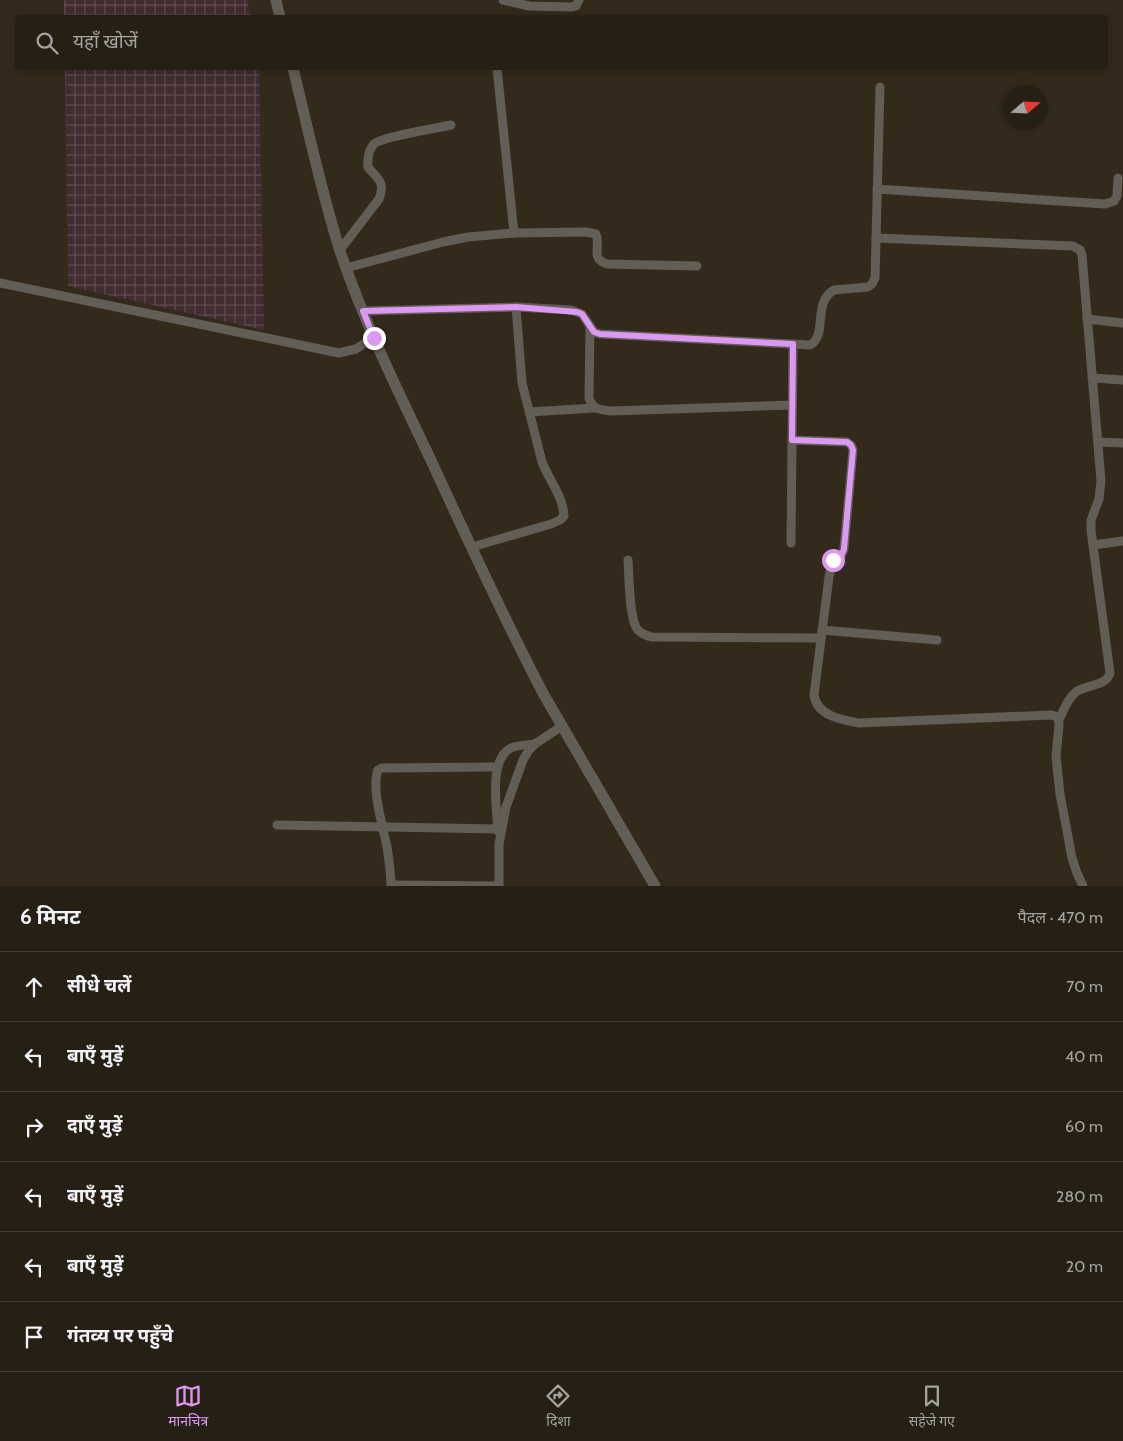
<!DOCTYPE html>
<html lang="hi">
<head>
<meta charset="utf-8">
<style>
  body { margin:0; font-family:Cabin,"Noto Sans Devanagari",sans-serif; background:#322d22; color:#f1f3f6 }
  .compass { position:absolute; left:1003px; top:85px; width:45px; height:45px; border-radius:50%; background:#262014; box-shadow:0 2px 8px #0003; rotate:71deg }
  .stop { position:absolute; width:15px; height:15px; margin:-11px; border:4px solid #dc99f4; border-radius:50%; background:#fff }
  .stop.end { background:#dc99f4; border-color:#fff; box-shadow:0 1px 5px #0008 }
  .list { margin:0; padding:0; list-style:none }
  h2 { display:flex; justify-content:space-between; align-items:center; height:65px; margin:0; padding:0 20px; font-size:21px }
  h2 small { font-size:16px; font-weight:400; color:#a4a3a0 }
  .list li { display:grid; grid-template-columns:32px 1fr auto; gap:15px; align-items:center; box-sizing:border-box; height:70px; padding:0 20px; border-top:1px solid #423e34 }
  .list b { display:block; font-size:19px; white-space:nowrap }
  .list em { font-size:16px; font-style:normal; color:#a4a3a0 }
  .icon { flex:none; width:28px; height:28px; fill:none; stroke:currentColor; stroke-width:2; stroke-linecap:round; stroke-linejoin:round }
  .map { position:relative; flex:none; width:1123px; height:886px; overflow:hidden }
  .search { position:absolute; background:#262014; box-shadow:0 2px 8px #0003; left:15px; right:15px; top:15px; height:55px; display:flex; align-items:center; gap:12px; box-sizing:border-box; padding:0 18px; border-radius:5px; color:#a4a3a0; font-size:19px }
  .sheet { height:485px; background:#262014 }
  nav { display:flex; justify-content:space-around; align-items:center; box-sizing:border-box; height:70px; border-top:1px solid #423e34; background:#262014; font-size:14px; color:#a4a3a0 }
  nav a { display:grid; justify-items:center; gap:2px }
  nav .on { color:#dc99f4 }
  .map>svg:first-child { display:block }
</style>
</head>
<body>
<div class="map">
<svg width="1123" height="886" viewBox="0 0 1123 886">
  <defs>
    <pattern id="industrial-grid" width="8" height="8" patternUnits="userSpaceOnUse" patternTransform="scale(1.25)"><rect width="8" height="8" fill="#412d31"/><path d="M0 4h8M4 0v8" fill="none" stroke="#5d4b4e"/></pattern>
  </defs>
  <rect width="100%" height="100%" fill="#332a1b"/>
  <g fill="url(#industrial-grid)">
    <polygon points="64,0 247,0 251,17 64,17"/>
    <polygon points="65,68 259,68 264,330 68,286"/>
  </g>
  <g fill="none" stroke-linecap="round" stroke-linejoin="round">
    <g stroke="#625d55" stroke-width="9">
      <polyline points="503,0 529,6 571,7 576,6 579,0"/>
      <polyline points="497,68 514,233"/>
      <polyline points="877,189 1105,204 1114,201 1117,196 1118,178"/>
      <path d="M876,238l197,8 7,4 2,5 19,226 -2,18 -8,21v10l19,143c-3,13 -25,12 -34,19 -9,7 -12,18 -17,28"/>
      <path d="M340,250l39,-51c7,-18 -2,-20 -11,-32 -1,-7 1,-18 6,-23 7,-7 64,-16 77,-19"/>
      <path d="M346,268l97,-26 25,-5 46,-4 72,-1 10,2c5,13 -6,25 11,30l90,2"/>
      <polyline points="0,283 339,353 356,349 374,337"/>
      <path d="M363,311l153,-4 55,3 11,4 12,18 6,2 210,11c18,-9 2,-43 24,-55l34,-3 4,-3 3,-6 5,-191"/>
      <polyline points="1087,319 1123,323"/>
      <path d="M590,326l-1,72c3,11 11,12 21,13l182,-6"/>
      <polyline points="1092,378 1123,380"/>
      <polyline points="529,412 594,408"/>
      <path d="M792,440l55,2 4,3 2,5 -9,99 -2,5 -9,6 -4,17 -15,118c3,21 28,25 45,28l192,-8c6,1 8,3 8,10l-3,31 4,38 12,64 5,15 6,13"/>
      <polyline points="1098,442 1123,443"/>
      <polyline points="791,543 793,344"/>
      <polyline points="1093,545 1123,541"/>
      <path d="M472,547l79,-23 9,-4 4,-4c-1,-20 -15,-36 -22,-54l-20,-79 -6,-76"/>
      <path d="M628,560c1,14 1,61 10,70 4,4 9,6 14,7l169,1"/>
      <polyline points="822,630 937,640"/>
      <polyline points="277,825 498,829"/>
      <path d="M498,831c-1,-21 -10,-72 13,-83 7,-3 16,-3 24,-4"/>
      <polyline points="391,885 499,886"/>
      <path d="M391,886c0,-13 -2,-26 -4,-39 -4,-20 -16,-59 -9,-77l4,-2 115,-1"/>
      <polyline points="499,886 499,844 506,807 523,760 529,750 535,744 562,726"/>
    </g>
    <g stroke="#625d55" stroke-width="11">
      <polyline points="276,0 280,18"/>
      <path d="M293,68c15,61 28,123 47,183 24,71 57,138 89,205 37,80 74,161 115,239l111,191"/>
    </g>
  </g>
  <g fill="none" stroke-linecap="round" stroke-linejoin="round">
    <polyline stroke="#dc99f4" stroke-width="6" points="374,338 363,311 516,307 577,312 582,314 594,332 600,334 793,344 792,440 847,442 851,445 853,450 844,549 842,554 833,560"/>
  </g>
</svg>
<svg class="compass" viewBox="-18 -18 36 36"><path d="M0-13l5 13h-10z" fill="#e53935"/><path d="M0 13l5-13h-10z" fill="#a4a3a0"/></svg>
<div class="stop" style="left:833px;top:560px"></div>
<div class="stop end" style="left:374px;top:338px"></div>
<div class="search"><svg class="icon" aria-label="search" viewBox="0 0 24 24"><circle cx="10" cy="10" r="6"/><path d="M15 15l6 6"/></svg>यहाँ खोजें</div>
</div>
<section class="sheet">
<h2>6 मिनट<small>पैदल · 470 m</small></h2>
<ul class="list">
<li><svg class="icon" aria-label="ahead" viewBox="0 0 24 24"><path d="M12 20V5M6 11l6-6 6 6"/></svg><div><b>सीधे चलें</b></div><em>70 m</em></li>
<li><svg class="icon" aria-label="left" viewBox="0 0 24 24"><path d="M17 20v-9H6M10 6l-5 5 5 5"/></svg><div><b>बाएँ मुड़ें</b></div><em>40 m</em></li>
<li><svg class="icon" aria-label="right" viewBox="0 0 24 24"><path d="M7 20v-9h11M14 6l5 5-5 5"/></svg><div><b>दाएँ मुड़ें</b></div><em>60 m</em></li>
<li><svg class="icon" aria-label="left" viewBox="0 0 24 24"><path d="M17 20v-9H6M10 6l-5 5 5 5"/></svg><div><b>बाएँ मुड़ें</b></div><em>280 m</em></li>
<li><svg class="icon" aria-label="left" viewBox="0 0 24 24"><path d="M17 20v-9H6M10 6l-5 5 5 5"/></svg><div><b>बाएँ मुड़ें</b></div><em>20 m</em></li>
<li><svg class="icon" aria-label="arrive" viewBox="0 0 24 24"><path d="M6 21V4h12l-3 4 3 4H6"/></svg><div><b>गंतव्य पर पहुँचे</b></div></li>
</ul>
</section>
<nav>
<a class="on"><svg class="icon" aria-label="map" viewBox="0 0 24 24"><path d="M3 6l6-2 6 2 6-2v14l-6 2-6-2-6 2zM9 4v14M15 6v14"/></svg>मानचित्र</a>
<a><svg class="icon" aria-label="directions" viewBox="0 0 24 24"><path d="M12 3l9 9-9 9-9-9zM9 14v-3h6M13 9l2 2-2 2"/></svg>दिशा</a>
<a><svg class="icon" aria-label="saved" viewBox="0 0 24 24"><path d="M7 4h10v16l-5-4-5 4z"/></svg>सहेजे गए</a>
</nav>
</body>
</html>
